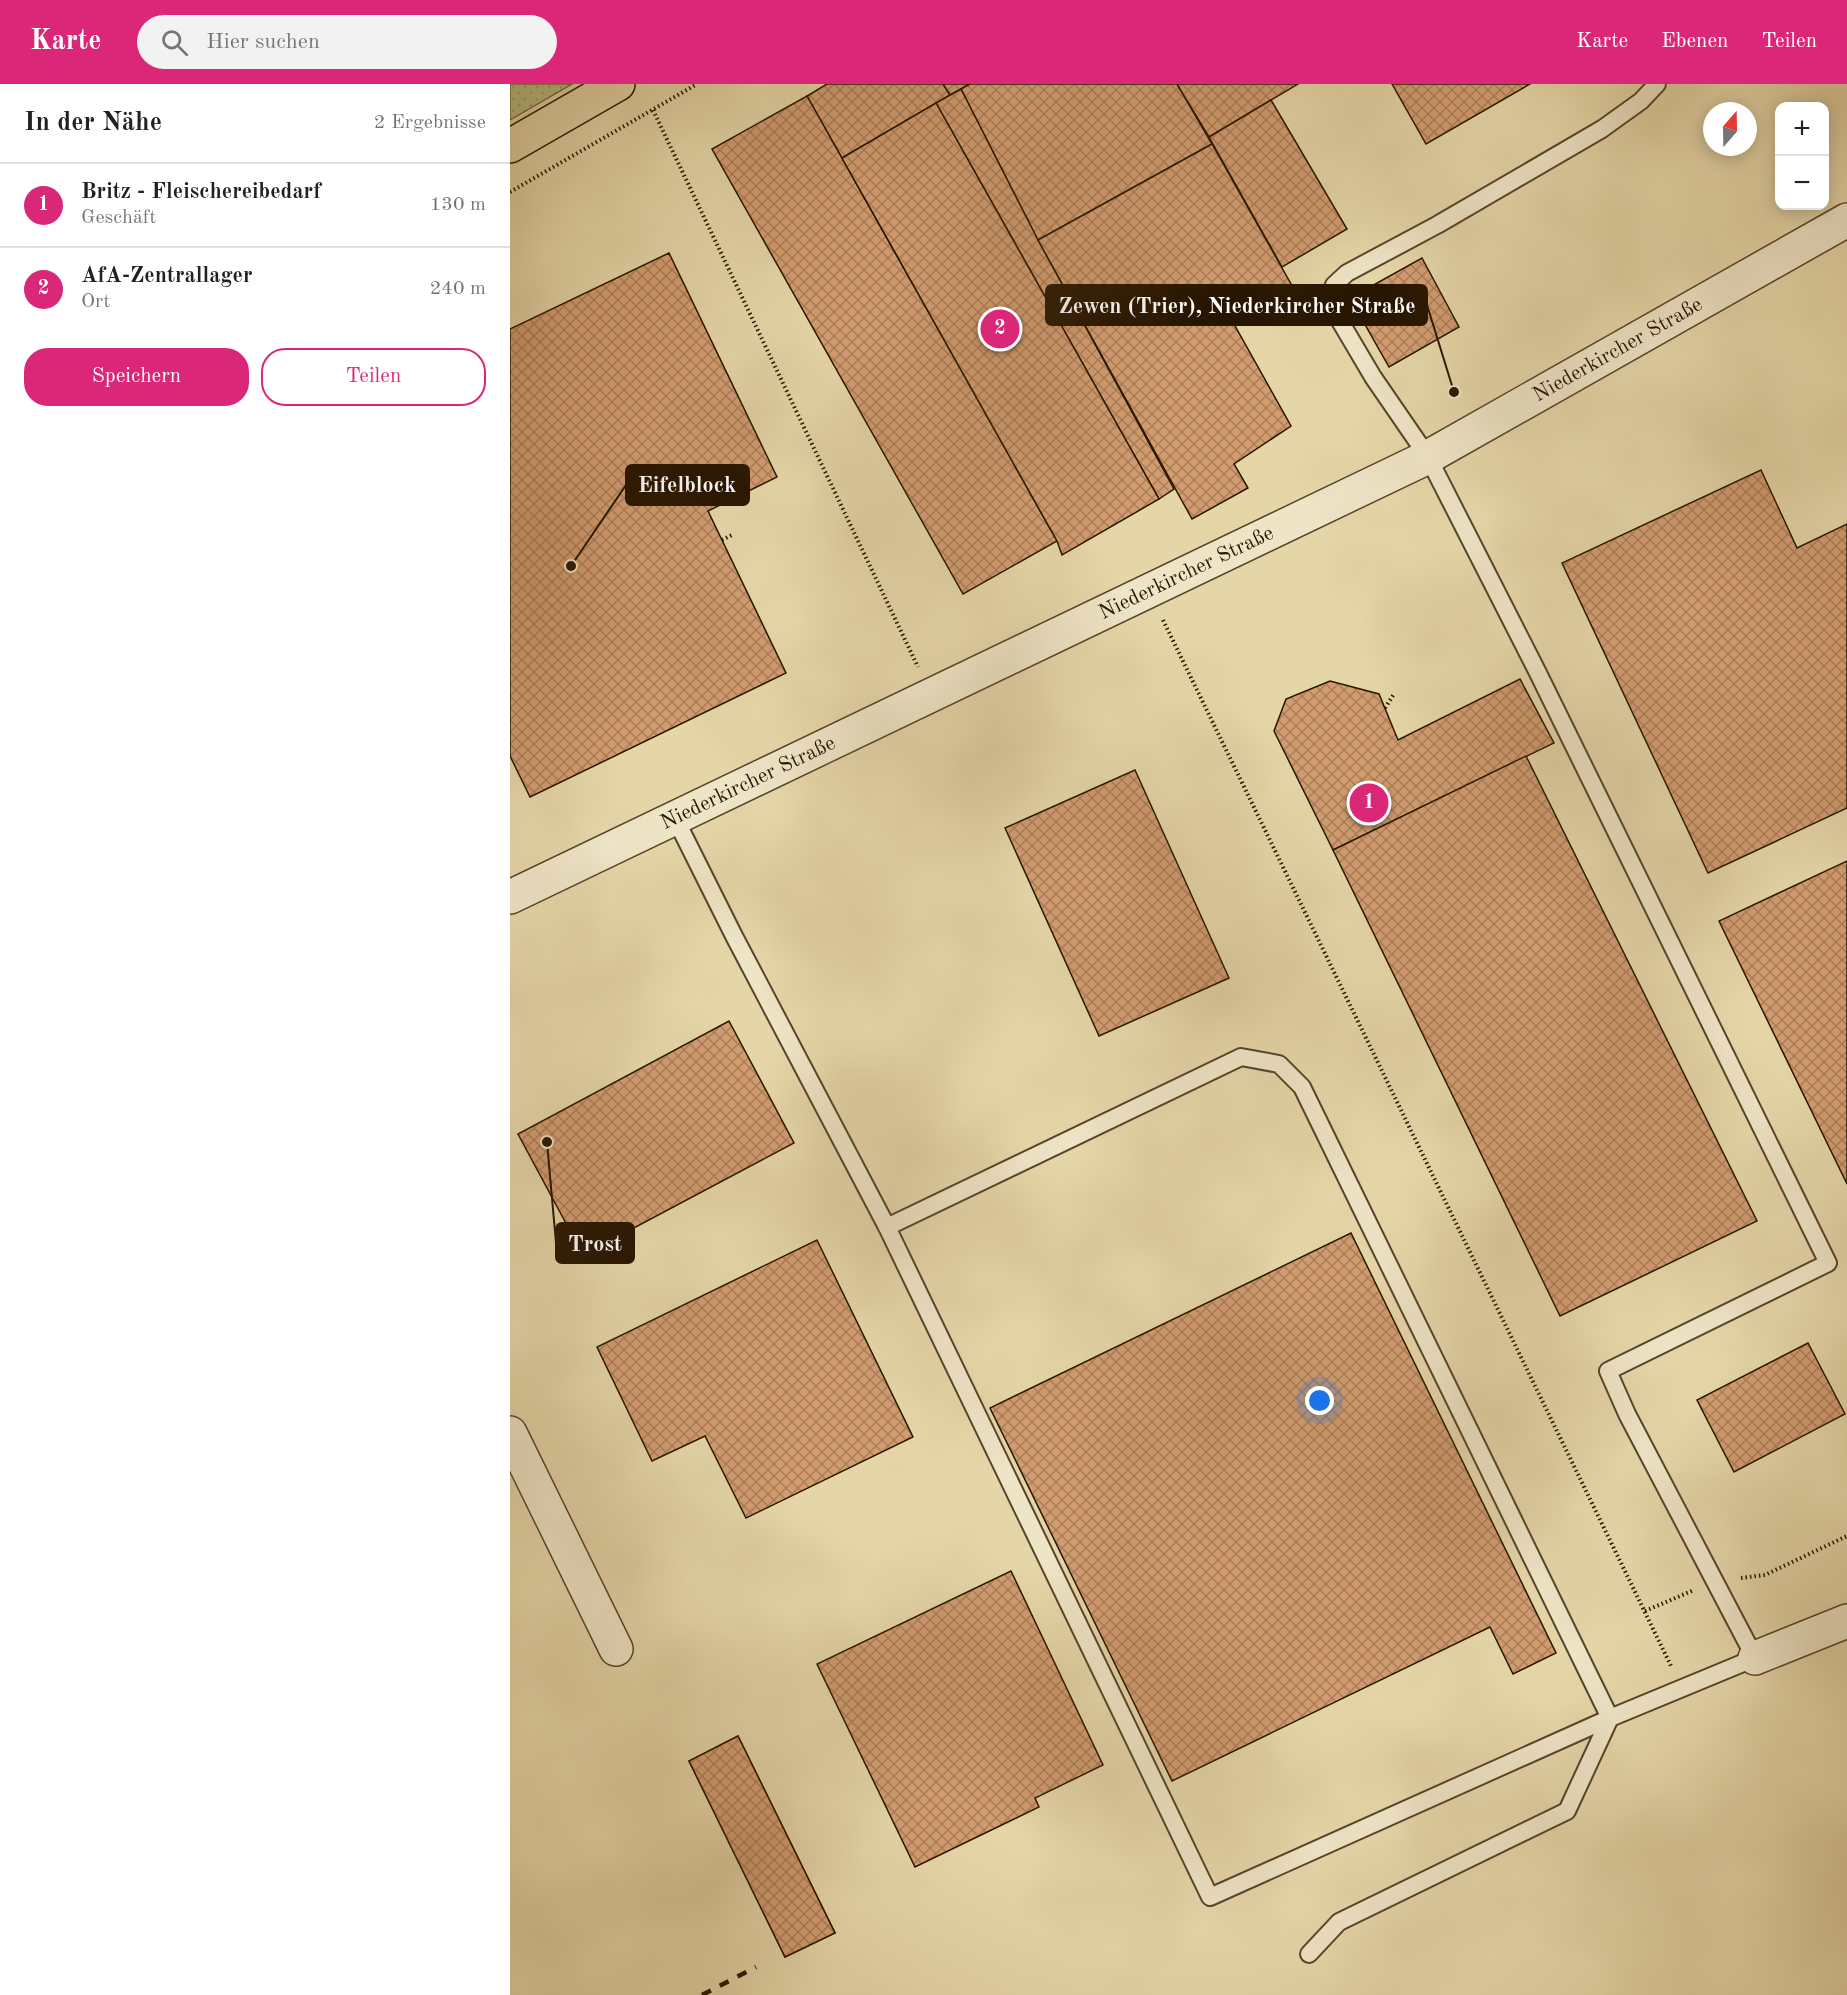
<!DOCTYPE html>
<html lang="de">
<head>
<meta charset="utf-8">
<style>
  body { margin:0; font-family:"Old Standard TT",serif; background:#f2f2f2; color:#202124 }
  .controls { position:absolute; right:18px; top:18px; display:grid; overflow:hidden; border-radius:12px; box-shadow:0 3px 15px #0003 }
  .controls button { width:54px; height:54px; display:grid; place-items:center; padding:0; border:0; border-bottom:2px solid #e0e0e0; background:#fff; color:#202124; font:30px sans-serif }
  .compass { position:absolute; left:1193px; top:18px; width:54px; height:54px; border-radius:50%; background:#fff; box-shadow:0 3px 15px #0003; rotate:20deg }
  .you { position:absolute; left:810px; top:1317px; width:21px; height:21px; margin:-15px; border:4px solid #fff; border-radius:50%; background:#1a73e8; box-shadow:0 0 0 9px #1a73e833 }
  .badge { display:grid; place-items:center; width:39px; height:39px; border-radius:50%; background:#db2777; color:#fff; font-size:20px; font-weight:700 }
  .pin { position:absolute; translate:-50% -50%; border:3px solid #fff; box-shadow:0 2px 6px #0006 }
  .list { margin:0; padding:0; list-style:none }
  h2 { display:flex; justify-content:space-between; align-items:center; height:78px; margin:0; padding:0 24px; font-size:26px }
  h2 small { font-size:20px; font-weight:400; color:#757577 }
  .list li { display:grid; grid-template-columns:39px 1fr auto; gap:18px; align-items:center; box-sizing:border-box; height:84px; padding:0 24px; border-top:2px solid #e0e0e0 }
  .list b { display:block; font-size:22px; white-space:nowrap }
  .list p { margin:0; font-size:20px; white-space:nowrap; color:#757577 }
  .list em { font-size:20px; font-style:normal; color:#757577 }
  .actions { display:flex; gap:12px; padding:18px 24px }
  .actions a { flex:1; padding:14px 0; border:2px solid #db2777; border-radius:24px; text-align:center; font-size:21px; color:#db2777 }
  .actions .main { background:#db2777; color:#fff }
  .icon { flex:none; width:33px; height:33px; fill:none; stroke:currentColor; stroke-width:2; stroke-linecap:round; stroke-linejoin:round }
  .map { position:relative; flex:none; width:1337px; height:1911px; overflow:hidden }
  header { display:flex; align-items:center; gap:36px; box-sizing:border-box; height:84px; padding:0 30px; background:#db2777; color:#fff }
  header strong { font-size:28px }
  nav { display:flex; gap:33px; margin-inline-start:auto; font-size:21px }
  .search { width:420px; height:54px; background:#f2f2f2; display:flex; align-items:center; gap:15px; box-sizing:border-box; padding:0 21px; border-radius:33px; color:#757577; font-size:22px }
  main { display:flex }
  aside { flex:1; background:#fff }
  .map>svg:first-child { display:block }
</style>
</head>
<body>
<header>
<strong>Karte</strong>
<div class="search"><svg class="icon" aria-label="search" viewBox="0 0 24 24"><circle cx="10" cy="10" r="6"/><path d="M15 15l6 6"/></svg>Hier suchen</div>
<nav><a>Karte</a><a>Ebenen</a><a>Teilen</a></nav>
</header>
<main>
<aside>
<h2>In der Nähe<small>2 Ergebnisse</small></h2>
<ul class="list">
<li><span class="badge">1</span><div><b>Britz - Fleischereibedarf</b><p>Geschäft</p></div><em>130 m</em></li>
<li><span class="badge">2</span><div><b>AfA-Zentrallager</b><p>Ort</p></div><em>240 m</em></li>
</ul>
<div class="actions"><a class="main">Speichern</a><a>Teilen</a></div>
</aside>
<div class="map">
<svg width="1337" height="1911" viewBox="0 0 1337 1911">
  <defs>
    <pattern id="grass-dots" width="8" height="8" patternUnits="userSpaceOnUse" patternTransform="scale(1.5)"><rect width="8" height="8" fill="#bcbc83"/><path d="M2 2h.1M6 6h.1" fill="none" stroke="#a2a16f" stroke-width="1.8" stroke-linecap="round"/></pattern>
    <pattern id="building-cross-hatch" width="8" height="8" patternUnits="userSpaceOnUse" patternTransform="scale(1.5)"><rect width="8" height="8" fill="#d29c6f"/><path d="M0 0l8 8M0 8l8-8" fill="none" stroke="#aa7e59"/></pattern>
  </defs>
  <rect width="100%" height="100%" fill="#e5d6a8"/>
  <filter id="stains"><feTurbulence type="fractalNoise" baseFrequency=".00333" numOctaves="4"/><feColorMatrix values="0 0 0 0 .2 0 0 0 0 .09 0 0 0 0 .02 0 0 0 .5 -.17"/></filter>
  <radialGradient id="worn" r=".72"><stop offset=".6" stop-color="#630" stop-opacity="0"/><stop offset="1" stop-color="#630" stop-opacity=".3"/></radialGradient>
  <polygon fill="url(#grass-dots)" stroke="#726842" stroke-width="1.5" points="0,0 62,0 0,36"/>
  <g fill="url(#building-cross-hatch)" stroke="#271500" stroke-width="1.5">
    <polygon points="317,0 433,0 440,11 332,74 297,12"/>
    <polygon points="433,0 460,0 440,11"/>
    <polygon points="460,0 667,0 702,60 528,156 451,5"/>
    <polygon points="667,0 788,0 699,53"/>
    <polygon points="882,0 1020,0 916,60"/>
    <polygon points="451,5 528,156 664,405 649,415 426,19"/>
    <polygon points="297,12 547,457 453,510 202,65"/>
    <polygon points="761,16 837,145 772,183 699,53"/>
    <polygon points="426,19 649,415 552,471 547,457 332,74"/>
    <polygon points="702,60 785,207 724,240 781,342 724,380 738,404 682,435 528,156"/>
    <polygon points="159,169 267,393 198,427 276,589 20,713 0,672 0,245"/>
    <polygon points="912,174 949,243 879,283 840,214"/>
    <polygon points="1251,386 1287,464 1337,440 1337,724 1198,789 1052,479"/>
    <polygon points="1010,595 1044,659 823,766 764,647 776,615 820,597 869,610 888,656"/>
    <polygon points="1016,672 1247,1137 1050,1232 823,766"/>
    <polygon points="625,686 719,894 589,952 495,744"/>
    <polygon points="1337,777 1337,1100 1209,837"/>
    <polygon points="219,937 284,1059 73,1171 8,1050"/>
    <polygon points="841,1149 1046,1569 1003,1590 980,1543 662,1697 480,1324"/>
    <polygon points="307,1156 403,1353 236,1434 195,1352 142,1377 87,1263"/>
    <polygon points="1298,1259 1335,1330 1224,1388 1187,1316"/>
    <polygon points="501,1487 593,1681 525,1714 529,1723 405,1783 307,1580"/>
    <polygon points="228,1652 325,1849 275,1873 179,1677"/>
    <polygon points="228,1652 325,1849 275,1873 179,1677"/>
  </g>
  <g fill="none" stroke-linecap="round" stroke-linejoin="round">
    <defs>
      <g id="service">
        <polyline points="165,734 224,852 377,1143 700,1813 1100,1634 1245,1574 1117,1330 1098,1287 1318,1179 1027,587 918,373 863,293 827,232 820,213 824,201 837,189 927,141 1092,45 1131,17 1147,0"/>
        <polyline points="377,1143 731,973 769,980 792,1003 1100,1634 1057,1727 829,1838 799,1870"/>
      </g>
      <g id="minor">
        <path id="s1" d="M0,813l918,-440 419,-237"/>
        <polyline points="0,1349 106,1565"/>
        <polyline points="1245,1574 1337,1537"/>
      </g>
      <polyline id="primary" points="0,62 108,0"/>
    </defs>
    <use href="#service" stroke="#56452a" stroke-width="20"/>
    <use href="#minor" stroke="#56452a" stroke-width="36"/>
    <use href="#primary" stroke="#271500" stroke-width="36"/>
    <g stroke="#271500" stroke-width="4" stroke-dasharray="1.5 3" stroke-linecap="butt">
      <polyline points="143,26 408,583"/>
      <polyline points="0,108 187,0"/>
      <polyline points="212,456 222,451"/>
      <polyline points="653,536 1162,1584"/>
      <polyline points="875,624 884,610"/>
      <polyline points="1231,1494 1255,1491 1337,1452"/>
      <polyline points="1135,1527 1184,1506"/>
    </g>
    <use href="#service" stroke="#eee4c6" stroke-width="16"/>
    <use href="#minor" stroke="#eee4c6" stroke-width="33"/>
    <use href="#primary" stroke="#e5d6a8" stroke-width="33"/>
    <polyline stroke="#271500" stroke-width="4.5" stroke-dasharray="10 10" stroke-linecap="butt" points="192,1911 246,1883"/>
  </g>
  <g text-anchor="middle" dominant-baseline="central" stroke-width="6" stroke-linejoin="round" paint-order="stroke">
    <g font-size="21" fill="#271500" stroke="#eee4c6">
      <text stroke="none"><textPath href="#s1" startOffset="1236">Niederkircher Straße</textPath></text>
      <text stroke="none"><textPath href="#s1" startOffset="750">Niederkircher Straße</textPath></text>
      <text stroke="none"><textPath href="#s1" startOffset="264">Niederkircher Straße</textPath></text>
    </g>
  </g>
  <path fill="none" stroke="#271500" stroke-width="2" d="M944 308L917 221M61 482L116 401M37 1058L46 1159"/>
  <g fill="#271500" stroke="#eee4c6" stroke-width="2">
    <circle cx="944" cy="308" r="6"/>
    <circle cx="61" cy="482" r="6"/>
    <circle cx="37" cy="1058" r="6"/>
  </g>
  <g fill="#271500" stroke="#271500" stroke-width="2">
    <rect x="536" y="201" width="381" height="40" rx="6"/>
    <rect x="116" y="381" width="123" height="40" rx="6"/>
    <rect x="46" y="1139" width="78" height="40" rx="6"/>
  </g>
  <g font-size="22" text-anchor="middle" font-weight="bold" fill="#fff">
    <text x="727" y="229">Zewen (Trier), Niederkircher Straße</text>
    <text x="177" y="408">Eifelblock</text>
    <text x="85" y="1167">Trost</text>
  </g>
  <rect width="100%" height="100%" filter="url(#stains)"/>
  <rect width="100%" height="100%" fill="url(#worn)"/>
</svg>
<div class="controls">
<button>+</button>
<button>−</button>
</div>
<svg class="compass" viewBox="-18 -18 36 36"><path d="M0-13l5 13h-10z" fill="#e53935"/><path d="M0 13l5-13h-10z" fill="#757577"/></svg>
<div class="you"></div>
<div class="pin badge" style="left:859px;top:719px">1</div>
<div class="pin badge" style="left:490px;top:245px">2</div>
</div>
</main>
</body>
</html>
